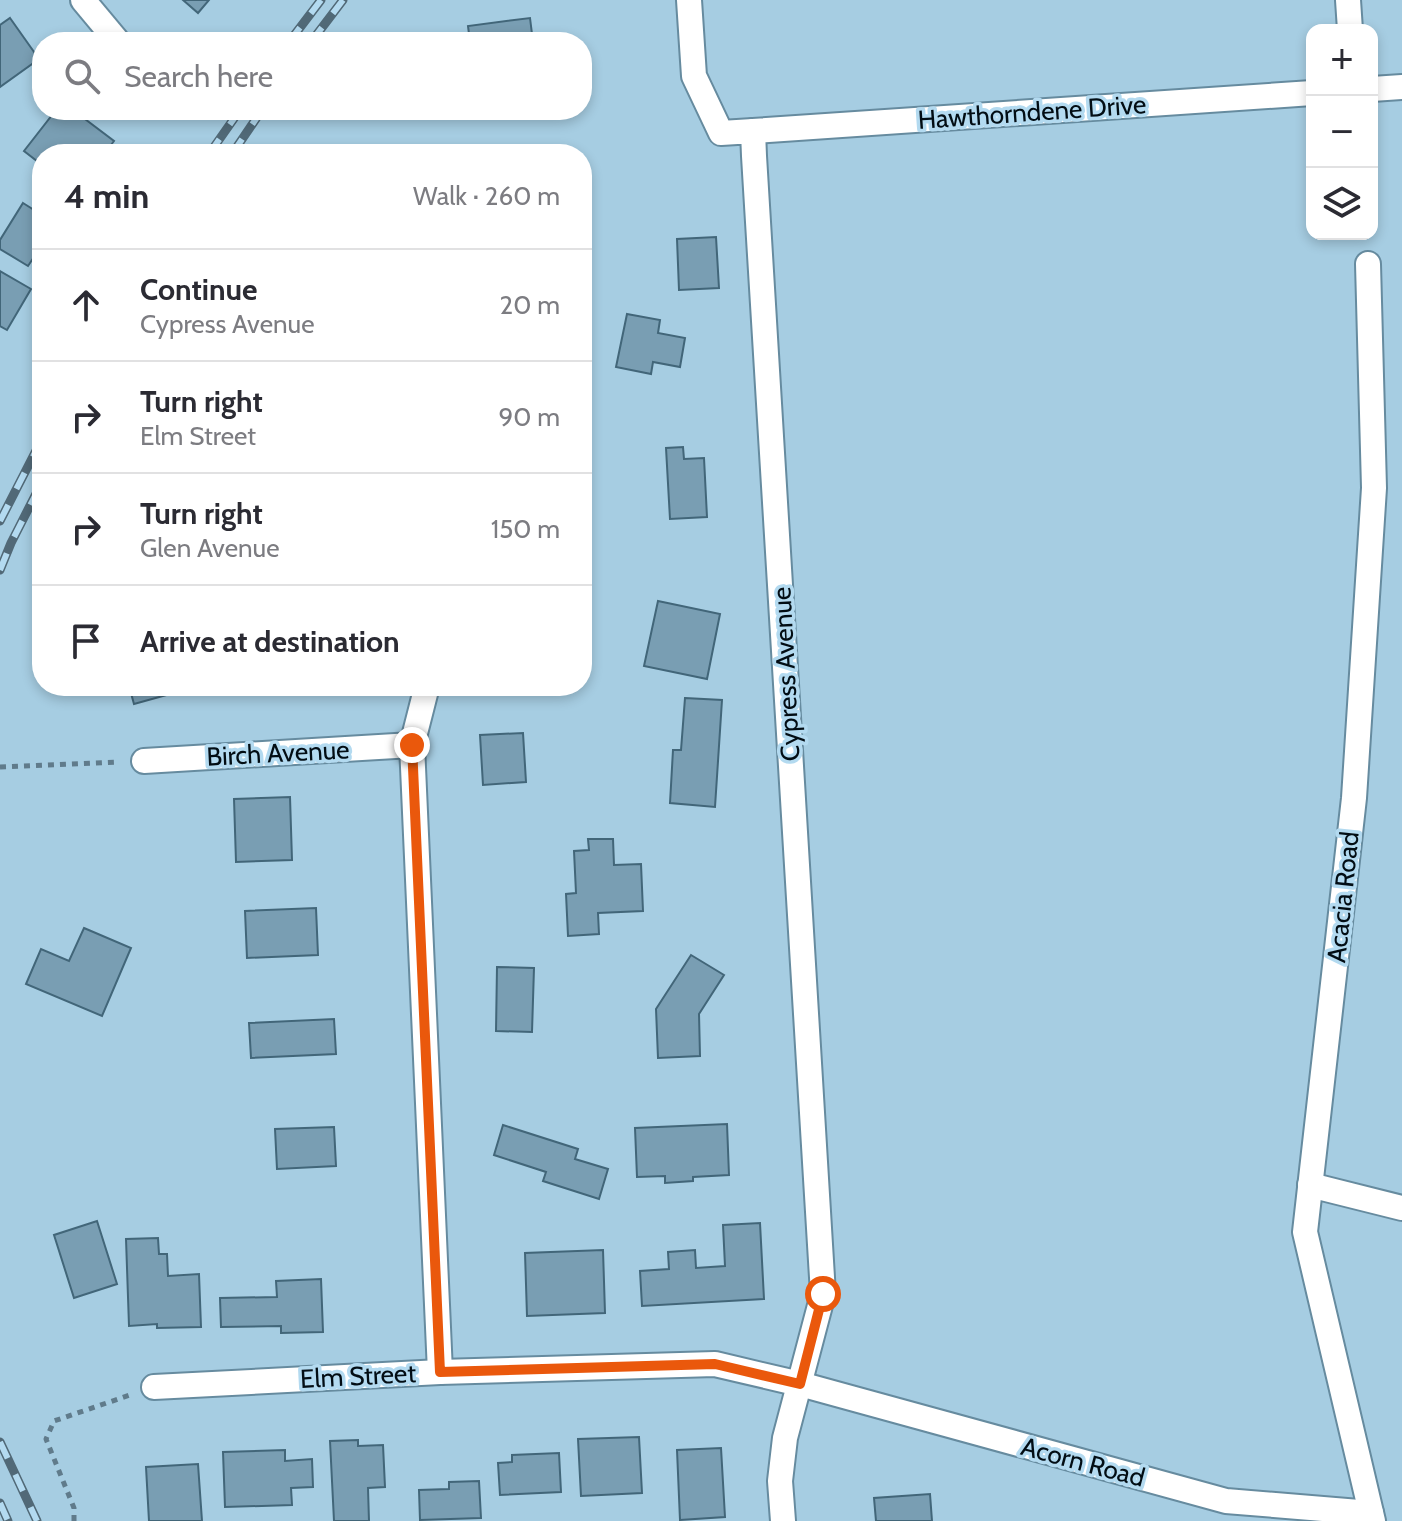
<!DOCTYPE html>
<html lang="en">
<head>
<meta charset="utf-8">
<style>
  body { margin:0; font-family:Cabin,sans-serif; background:#f2f2f3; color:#2b2b33 }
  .controls { position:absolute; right:24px; top:24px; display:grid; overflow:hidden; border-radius:16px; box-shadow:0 4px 12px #0003 }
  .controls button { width:72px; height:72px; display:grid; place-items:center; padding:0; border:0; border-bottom:2px solid #e1e1e2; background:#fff; color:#2b2b33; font:40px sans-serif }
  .stop { position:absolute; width:24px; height:24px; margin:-18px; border:6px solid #ea580c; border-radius:50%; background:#fff }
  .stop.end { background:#ea580c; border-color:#fff; box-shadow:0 2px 8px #0008 }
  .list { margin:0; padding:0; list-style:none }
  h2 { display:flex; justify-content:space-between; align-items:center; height:104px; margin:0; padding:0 32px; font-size:34px }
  h2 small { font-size:26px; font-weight:400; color:#7c7c81 }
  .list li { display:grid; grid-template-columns:52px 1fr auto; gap:24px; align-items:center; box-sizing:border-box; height:112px; padding:0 32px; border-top:2px solid #e1e1e2 }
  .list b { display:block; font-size:30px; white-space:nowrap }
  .list p { margin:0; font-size:26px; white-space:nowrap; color:#7c7c81 }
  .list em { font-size:26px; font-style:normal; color:#7c7c81 }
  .icon { flex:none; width:44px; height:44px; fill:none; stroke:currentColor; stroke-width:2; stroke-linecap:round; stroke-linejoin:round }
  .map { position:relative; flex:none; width:1402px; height:1521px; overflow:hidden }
  .search { position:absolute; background:#fff; box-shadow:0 4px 12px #0003; left:32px; top:32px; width:560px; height:88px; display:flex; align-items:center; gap:20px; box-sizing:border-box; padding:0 28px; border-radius:32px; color:#7c7c81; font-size:30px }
  .panel { position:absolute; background:#fff; box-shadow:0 4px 12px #0003; left:32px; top:144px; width:560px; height:552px; border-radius:32px }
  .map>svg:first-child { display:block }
</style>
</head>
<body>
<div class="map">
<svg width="1402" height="1521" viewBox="0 0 1402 1521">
  <rect width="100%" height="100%" fill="#a6cde2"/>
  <g fill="#799eb3" stroke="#426679" stroke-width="2">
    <polygon points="183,0 209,0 198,13"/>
    <polygon points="10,18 39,59 0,87 0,25"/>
    <polygon points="530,18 533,42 470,42 468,26"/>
    <polygon points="56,110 73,110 114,141 104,154 42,154 42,165 24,151"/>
    <polygon points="480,110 523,110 481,116"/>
    <polygon points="23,203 42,215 42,253 38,251 28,266 0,249 0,240"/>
    <polygon points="716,237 719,288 679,290 677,239"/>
    <polygon points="0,271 31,289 7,330 0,326"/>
    <polygon points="627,314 660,320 658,333 685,338 680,367 653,362 651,374 616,367"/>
    <polygon points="683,447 684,459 704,458 707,517 670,519 666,448"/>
    <polygon points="658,601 720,614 707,679 644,666"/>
    <polygon points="129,686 199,686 134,704"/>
    <polygon points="685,698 722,700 715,807 670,803 673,750 681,750"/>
    <polygon points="523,733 526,782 483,785 480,735"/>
    <polygon points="290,797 292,860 236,862 234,799"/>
    <polygon points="588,839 613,839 614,865 641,864 643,911 598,913 599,934 568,936 566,894 576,893 574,851 589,850"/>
    <polygon points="316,908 318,955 247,958 245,911"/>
    <polygon points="84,928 131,948 102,1016 26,984 41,949 69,961"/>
    <polygon points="691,955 724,975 699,1014 700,1056 658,1058 656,1009"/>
    <polygon points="497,967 534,968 532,1032 496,1031"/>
    <polygon points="334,1019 336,1054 251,1058 249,1023"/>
    <polygon points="727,1124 729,1175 693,1177 693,1181 665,1183 665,1176 637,1177 635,1128"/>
    <polygon points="503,1125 578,1149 575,1159 608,1169 599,1199 543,1181 546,1172 494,1155"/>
    <polygon points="334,1127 336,1166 277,1169 275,1129"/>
    <polygon points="97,1221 117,1284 74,1298 54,1235"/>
    <polygon points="760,1223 764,1299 642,1306 640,1271 669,1269 668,1252 695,1250 696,1268 725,1266 723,1225"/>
    <polygon points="158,1238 159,1254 167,1254 168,1276 199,1274 201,1327 157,1328 157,1324 129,1326 126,1239"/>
    <polygon points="603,1250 605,1313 527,1316 525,1253"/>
    <polygon points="321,1279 323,1332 281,1333 281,1326 221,1327 220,1298 277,1297 276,1281"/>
    <polygon points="639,1437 642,1493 581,1496 578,1439"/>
    <polygon points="358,1440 358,1446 383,1445 385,1487 368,1488 369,1521 334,1521 330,1441"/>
    <polygon points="721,1448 725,1517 680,1520 677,1450"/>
    <polygon points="285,1450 285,1461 312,1459 313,1487 291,1488 292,1505 225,1507 223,1452"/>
    <polygon points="559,1453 561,1492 500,1495 498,1463 512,1462 512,1455"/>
    <polygon points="198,1464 202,1521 149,1521 146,1467"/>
    <polygon points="479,1481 481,1518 420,1520 419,1490 449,1489 449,1482"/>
    <polygon points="930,1494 932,1521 876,1521 874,1498"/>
  </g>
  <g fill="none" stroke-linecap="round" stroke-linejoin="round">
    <defs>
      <g id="minor">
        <polyline points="83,0 118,42"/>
        <polyline points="689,0 694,76 721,133 753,131 754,156 823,1294 785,1438 780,1481 783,1521"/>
        <polyline points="1348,0 1350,30"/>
        <polyline points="1372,89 1402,87"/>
        <polyline points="753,131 1312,93"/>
        <polyline points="1368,264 1374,488 1354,798 1305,1232 1373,1521"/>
        <polyline points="427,686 412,745 440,1372"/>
        <polyline points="144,761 412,745"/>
        <polyline points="1310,1185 1402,1208"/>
        <polyline points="154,1387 440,1372 715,1364 800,1384 1226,1501 1371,1513"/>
      </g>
    </defs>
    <use href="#minor" stroke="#668b9f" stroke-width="28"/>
    <g stroke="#607b8b" stroke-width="5" stroke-dasharray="6 6" stroke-linecap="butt">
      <polyline points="0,767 119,762"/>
      <polyline points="74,1521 74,1508 46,1439 54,1421 130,1395"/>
    </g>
    <use href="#minor" stroke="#fff" stroke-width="24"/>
    <defs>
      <g id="rail">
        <polyline points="289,42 321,0"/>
        <polyline points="311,42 343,0"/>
        <polyline points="209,154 240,110"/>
        <polyline points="232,154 262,110"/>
        <polyline points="0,521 42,439"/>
        <polyline points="0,570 11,543 42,482"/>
        <polyline points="0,1442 37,1521"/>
        <polyline points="0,1503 8,1521"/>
      </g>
    </defs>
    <use href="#rail" stroke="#516977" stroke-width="9"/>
    <use href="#rail" stroke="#b3daf0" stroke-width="6" stroke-dasharray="18" stroke-linecap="butt"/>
  </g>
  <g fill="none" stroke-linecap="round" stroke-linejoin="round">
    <polyline stroke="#ea580c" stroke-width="10" points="412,745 440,1372 715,1364 800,1384 823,1294"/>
  </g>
  <g text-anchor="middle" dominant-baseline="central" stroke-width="7" stroke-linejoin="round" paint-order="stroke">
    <g font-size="26" fill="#020d14" stroke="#b3daf0">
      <text transform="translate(1032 112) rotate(-4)">Hawthorndene Drive</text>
      <text transform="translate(786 674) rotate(-93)">Cypress Avenue</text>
      <text transform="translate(278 753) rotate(-3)">Birch Avenue</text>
      <text transform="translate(1343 897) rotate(-84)">Acacia Road</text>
      <text transform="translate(358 1376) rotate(-3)">Elm Street</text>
      <text transform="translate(1083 1462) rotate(15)">Acorn Road</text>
    </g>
  </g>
</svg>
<div class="controls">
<button>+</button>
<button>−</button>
<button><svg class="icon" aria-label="layers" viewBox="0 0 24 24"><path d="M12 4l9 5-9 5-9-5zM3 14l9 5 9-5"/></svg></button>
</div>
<div class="stop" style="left:823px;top:1294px"></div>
<div class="stop end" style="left:412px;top:745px"></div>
<div class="search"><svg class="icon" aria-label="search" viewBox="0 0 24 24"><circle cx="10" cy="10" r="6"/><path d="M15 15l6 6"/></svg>Search here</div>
<section class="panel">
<h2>4 min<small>Walk · 260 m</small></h2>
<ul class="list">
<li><svg class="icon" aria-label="ahead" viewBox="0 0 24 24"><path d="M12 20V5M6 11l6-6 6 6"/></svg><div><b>Continue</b><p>Cypress Avenue</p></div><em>20 m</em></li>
<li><svg class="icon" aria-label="right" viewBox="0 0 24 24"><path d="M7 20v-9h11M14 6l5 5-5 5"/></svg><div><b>Turn right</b><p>Elm Street</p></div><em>90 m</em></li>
<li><svg class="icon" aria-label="right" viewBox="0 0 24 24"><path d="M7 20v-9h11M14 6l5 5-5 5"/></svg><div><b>Turn right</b><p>Glen Avenue</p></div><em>150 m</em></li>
<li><svg class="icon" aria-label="arrive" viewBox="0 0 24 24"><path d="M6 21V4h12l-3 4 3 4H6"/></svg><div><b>Arrive at destination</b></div></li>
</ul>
</section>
</div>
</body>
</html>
